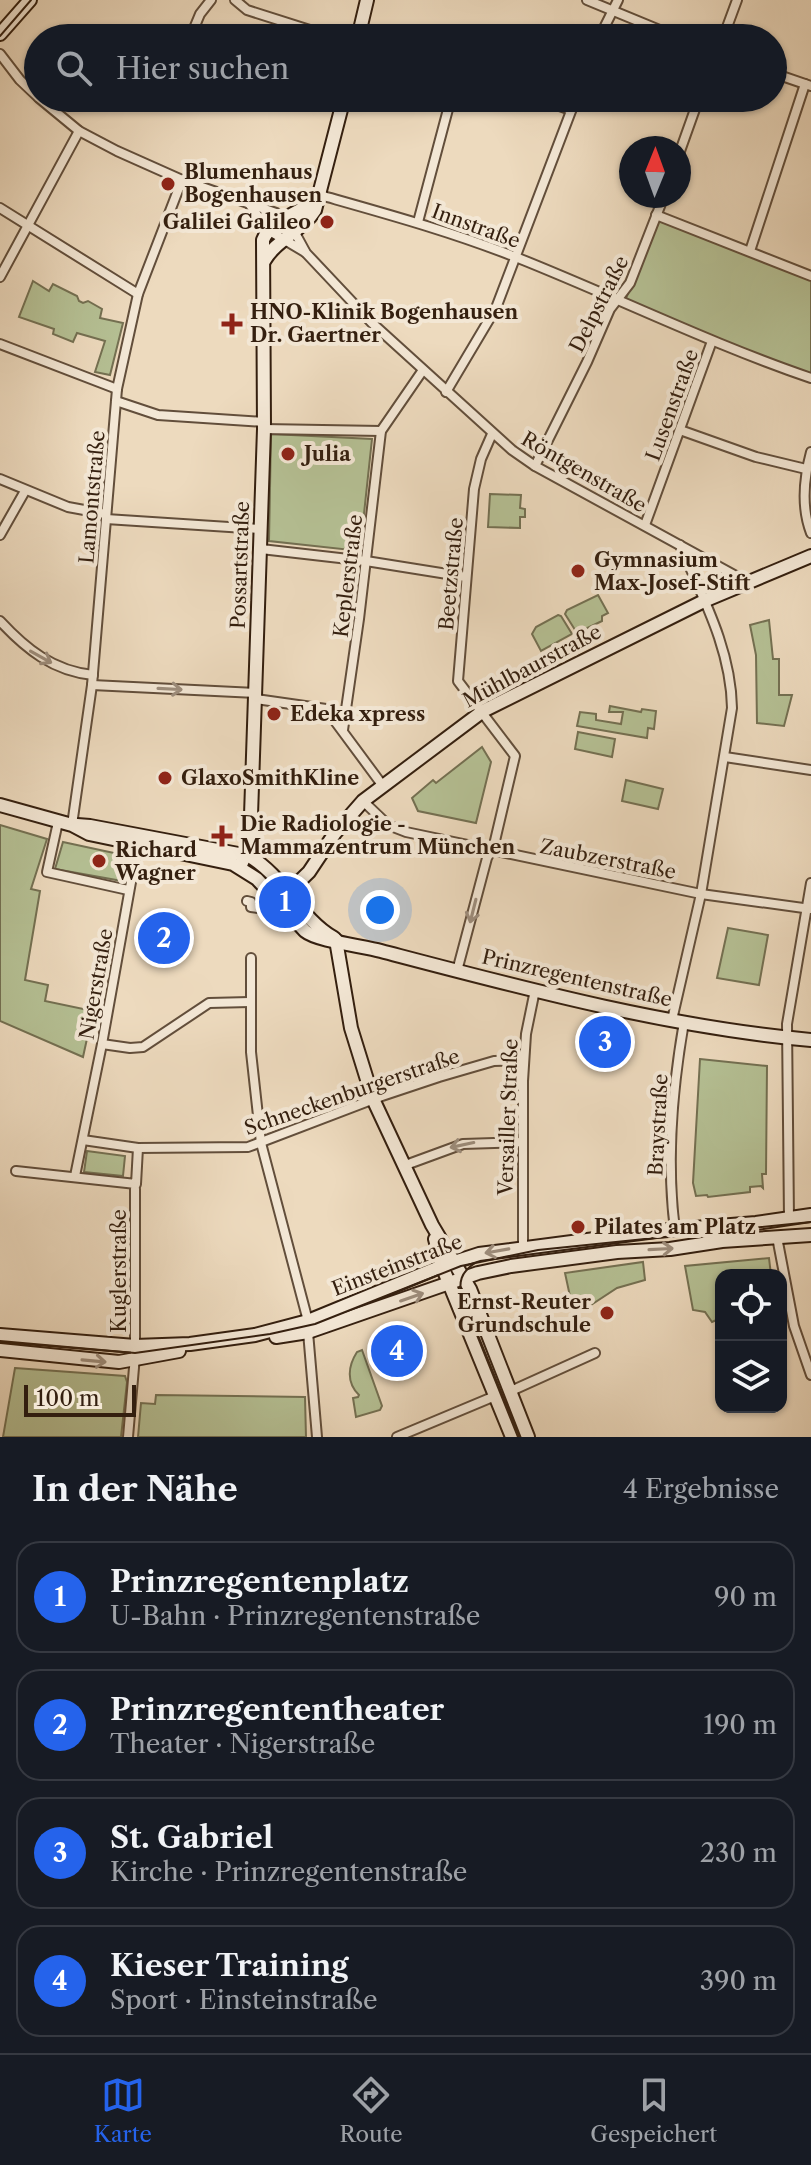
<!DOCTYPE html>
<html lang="de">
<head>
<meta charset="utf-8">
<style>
  body { margin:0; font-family:"Libre Caslon Text",serif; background:#242831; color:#f1f3f6 }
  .controls { position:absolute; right:24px; bottom:24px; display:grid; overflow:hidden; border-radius:16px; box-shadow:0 2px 6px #0004 }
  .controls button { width:72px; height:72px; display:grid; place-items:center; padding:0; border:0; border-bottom:2px solid #363941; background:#171b24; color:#f1f3f6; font:40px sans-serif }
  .compass { position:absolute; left:619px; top:136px; width:72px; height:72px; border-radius:50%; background:#171b24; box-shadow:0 2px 6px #0004; rotate:1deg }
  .scale { position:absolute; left:24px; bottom:20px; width:112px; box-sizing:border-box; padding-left:8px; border:4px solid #341f0f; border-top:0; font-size:22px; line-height:28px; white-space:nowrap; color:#341f0f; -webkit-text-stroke:6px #f3e7d5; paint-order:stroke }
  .you { position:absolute; left:380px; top:910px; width:28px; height:28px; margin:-20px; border:6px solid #fff; border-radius:50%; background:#1a73e8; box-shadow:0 0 0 12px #1a73e833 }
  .badge { display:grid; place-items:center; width:52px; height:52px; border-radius:50%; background:#2563eb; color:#fff; font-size:26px; font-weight:700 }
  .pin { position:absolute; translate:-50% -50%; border:4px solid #fff; box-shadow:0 2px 8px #0006 }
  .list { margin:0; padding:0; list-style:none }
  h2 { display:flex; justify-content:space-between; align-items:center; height:104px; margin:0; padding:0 32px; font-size:34px }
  h2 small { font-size:26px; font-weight:400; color:#9ea1a6 }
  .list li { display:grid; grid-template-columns:52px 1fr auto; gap:24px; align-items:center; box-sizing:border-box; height:112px; margin:0 16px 16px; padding:0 16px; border:2px solid #363941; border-radius:24px }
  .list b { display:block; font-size:30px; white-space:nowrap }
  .list p { margin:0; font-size:26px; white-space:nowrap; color:#9ea1a6 }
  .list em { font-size:26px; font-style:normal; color:#9ea1a6 }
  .icon { flex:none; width:44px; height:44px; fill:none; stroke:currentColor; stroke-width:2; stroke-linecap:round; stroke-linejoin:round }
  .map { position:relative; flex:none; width:811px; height:1437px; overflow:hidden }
  .search { position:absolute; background:#171b24; box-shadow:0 2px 6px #0004; left:24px; right:24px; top:24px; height:88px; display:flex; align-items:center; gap:20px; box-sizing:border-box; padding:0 28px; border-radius:44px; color:#9ea1a6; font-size:30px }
  .sheet { height:616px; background:#171b24 }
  nav { display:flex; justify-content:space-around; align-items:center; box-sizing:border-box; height:112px; border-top:2px solid #363941; background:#171b24; font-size:22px; color:#9ea1a6 }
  nav a { display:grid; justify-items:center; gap:4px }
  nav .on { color:#2563eb }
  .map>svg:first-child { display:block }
</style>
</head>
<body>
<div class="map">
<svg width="811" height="1437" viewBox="0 0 811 1437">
  <rect width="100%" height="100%" fill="#eddabe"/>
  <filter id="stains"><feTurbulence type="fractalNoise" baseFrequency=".0025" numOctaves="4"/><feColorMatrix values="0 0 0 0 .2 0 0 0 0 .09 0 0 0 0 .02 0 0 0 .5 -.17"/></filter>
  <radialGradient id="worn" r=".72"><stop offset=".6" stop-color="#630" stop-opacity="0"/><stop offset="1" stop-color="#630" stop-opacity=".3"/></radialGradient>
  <g fill="#b5c094" stroke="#747052" stroke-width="2">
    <polygon points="658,218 811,278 811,375 753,354 625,301"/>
    <polygon points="33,281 49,291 53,284 77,296 79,301 83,303 88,301 102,309 100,318 123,323 110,375 95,372 105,341 77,333 73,342 53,334 54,329 19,317"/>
    <polygon points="271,434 372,439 360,551 269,541"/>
    <polygon points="490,494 521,495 520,508 525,509 525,517 520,517 520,528 488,527"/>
    <polygon points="598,595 608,613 602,616 602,621 577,633 565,614 567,610"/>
    <polygon points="558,615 561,616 572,634 541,651 532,634 536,627"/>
    <polygon points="769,620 773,659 779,659 779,695 792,695 784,726 757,723 756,655 750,625"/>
    <polygon points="610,706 641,712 642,709 656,711 654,729 648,728 647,738 577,726 580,712 596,714 596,720 621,724 623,712 609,712"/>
    <polygon points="578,732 615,739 612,757 575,749"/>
    <polygon points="482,747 491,762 476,823 418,811 412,798 433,780 436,783"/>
    <polygon points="626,780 663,789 658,809 622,801"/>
    <polygon points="0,825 47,839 31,889 40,891 25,980 48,985 45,1001 93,1011 83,1057 0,1021"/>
    <polygon points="63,842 128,856 122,881 55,869"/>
    <polygon points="728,928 768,935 759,985 717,978"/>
    <polygon points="700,1059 767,1066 766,1174 762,1174 763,1188 761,1186 750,1187 750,1192 708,1197 707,1195 696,1196 693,1183"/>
    <polygon points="87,1151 125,1156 123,1176 84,1172"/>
    <polygon points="769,1258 771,1275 721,1275 721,1318 712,1322 705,1312 693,1310 685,1266"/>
    <polygon points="643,1262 645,1280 617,1288 591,1305 571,1301 565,1273"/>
    <path d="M362,1350l20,56 -2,4 -24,7 -3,-19 5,-1 1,-2c-13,-13 -11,-29 -2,-43z"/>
    <polygon points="15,1368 125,1376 127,1382 121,1437 3,1437"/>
    <polygon points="156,1395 305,1397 306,1437 138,1437 141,1403 155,1404"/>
  </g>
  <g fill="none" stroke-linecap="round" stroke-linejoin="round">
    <defs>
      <g id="street">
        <polyline points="235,0 247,10 335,38"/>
        <polyline points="587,0 679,38"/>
        <polyline points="190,38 200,14 211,0"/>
        <polyline points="599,38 618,0"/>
        <polyline points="723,38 737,0"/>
        <polyline points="0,54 20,80 38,97"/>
        <polyline points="773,73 811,86"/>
        <polyline points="39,98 79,131 117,151 182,180 276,213 294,231 306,253 372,323 512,450 535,466 747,582"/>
        <polyline points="537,98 571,110"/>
        <polyline points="679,154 699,98"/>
        <path d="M320,195c67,19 133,37 198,63 98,39 193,86 293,120"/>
        <polyline points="250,205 268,230 305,252"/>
        <polyline points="0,208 138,294"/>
        <polyline points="656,215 811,276"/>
        <polyline points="418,222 451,98"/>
        <polyline points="750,251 805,84"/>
        <polyline points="0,277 79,131"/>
        <polyline points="0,344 117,389"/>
        <polyline points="446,392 496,308 576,98"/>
        <polyline points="116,401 158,415 264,422"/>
        <polyline points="264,429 381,431"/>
        <polyline points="680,430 756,457 806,469"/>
        <path d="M811,452c-7,26 -10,55 0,81"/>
        <polyline points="535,466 587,362 610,309 630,283 664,196"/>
        <polyline points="0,479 68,507 106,514"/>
        <polyline points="106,519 261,529"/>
        <polyline points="645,525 712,341"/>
        <polyline points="0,535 25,491"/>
        <polyline points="261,549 366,561 466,577"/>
        <path d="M0,621c26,28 53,50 93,54"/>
        <polyline points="92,685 256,693"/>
        <polyline points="256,699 326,709 383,786"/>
        <polyline points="343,730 359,619 381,431 423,370"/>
        <polyline points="725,757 811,770"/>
        <polyline points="363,801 388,825 406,832 701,894 811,909"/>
        <polyline points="58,822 47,872 128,890"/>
        <polyline points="72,825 92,685 117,389 138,294 182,180"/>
        <polyline points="247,901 251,902 251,907 277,911"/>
        <polyline points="251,958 251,1052 261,1143 308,1321"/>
        <polyline points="457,971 487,858 494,845 515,756 458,681 474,489 481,459 492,434"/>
        <path d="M672,1020l29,-126 31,-186c-1,-59 -29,-110 -52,-163"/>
        <polyline points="102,1044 130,1048 143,1047 209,1003 250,1002"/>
        <polyline points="83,1140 138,1148 248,1147 382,1096 439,1077 494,1061 524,1060"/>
        <polyline points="403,1166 463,1144 523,1142"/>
        <polyline points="16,1171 136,1184 138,1148"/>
        <polyline points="75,1176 102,1044 138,843"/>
        <polyline points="789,1219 787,1024 811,883"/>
        <path d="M675,1230c-9,-69 -3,-139 9,-208"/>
        <polyline points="777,1237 794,1326 811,1375"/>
        <polyline points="523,1247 523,1081 526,1034 535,990"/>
        <polyline points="308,1332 317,1437"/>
        <polyline points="511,1391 595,1353"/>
        <polyline points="128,1437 135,1356 135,1189"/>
        <polyline points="397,1437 495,1396"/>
      </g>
      <g id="secondary">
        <polyline points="0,34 30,0"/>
        <polyline points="358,38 367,0"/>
        <path d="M264,261c12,-21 38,-30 51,-51l29,-112"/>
        <path d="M0,805l72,20 17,9 144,30 24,15 48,52c12,10 58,15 76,20 141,37 285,76 430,89"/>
        <path d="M77,825l13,1 159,30c35,20 50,62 85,82"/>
        <path d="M240,867l10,-22 14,-416 -1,-189c9,-23 41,-26 57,-45"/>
        <polyline points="278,902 309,872 335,833 363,801 483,711 704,601 811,556"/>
        <polyline points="336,940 351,1028 373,1099 432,1225 470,1289 528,1437"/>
        <polyline points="435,1239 442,1266 512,1437"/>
        <polyline points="0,1335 135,1346 190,1344 255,1335 308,1321 442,1266 479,1254 656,1231 756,1223 811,1215"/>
        <polyline points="276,1337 308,1332 478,1273 511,1266 617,1252 670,1249 722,1241 811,1235"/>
        <polyline points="0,1350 119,1362 179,1351"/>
      </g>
    </defs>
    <use href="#street" stroke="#624e3b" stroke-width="12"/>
    <use href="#secondary" stroke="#341f0f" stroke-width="16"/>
    <use href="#street" stroke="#f3e7d5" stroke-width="8"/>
    <use href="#secondary" stroke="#f3e7d5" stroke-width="12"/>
    <g stroke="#341f0f" stroke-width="2">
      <polyline points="0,36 31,0"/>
      <path d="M475,1263c-14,9 -17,19 -13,35l56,139"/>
      <polyline points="0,1341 135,1353 270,1334 315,1324 461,1266 538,1250 811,1222"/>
    </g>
  </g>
  <defs><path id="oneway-shaft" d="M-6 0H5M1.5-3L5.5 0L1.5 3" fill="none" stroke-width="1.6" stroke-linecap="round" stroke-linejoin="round" transform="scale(2)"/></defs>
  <g stroke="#9d8d7c">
    <use href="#oneway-shaft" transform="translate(41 657) rotate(29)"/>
    <use href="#oneway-shaft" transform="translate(170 689) rotate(3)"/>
    <use href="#oneway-shaft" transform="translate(473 911) rotate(104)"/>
    <use href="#oneway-shaft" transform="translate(462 1145) rotate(168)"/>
    <use href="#oneway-shaft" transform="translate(661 1249) rotate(-3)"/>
    <use href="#oneway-shaft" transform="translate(497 1251) rotate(170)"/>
    <use href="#oneway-shaft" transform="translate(412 1297) rotate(-19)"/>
    <use href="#oneway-shaft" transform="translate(94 1361) rotate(5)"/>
  </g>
  <g fill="#8f2418" stroke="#f3e7d5" stroke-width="3">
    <circle cx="168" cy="184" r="8"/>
    <circle cx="327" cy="222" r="8"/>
    <path d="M228 312h8v8h8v8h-8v8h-8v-8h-8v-8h8z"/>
    <circle cx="288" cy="454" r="8"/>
    <circle cx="578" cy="571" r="8"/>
    <circle cx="274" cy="714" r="8"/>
    <circle cx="165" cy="778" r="8"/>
    <path d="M218 824h8v8h8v8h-8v8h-8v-8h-8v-8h8z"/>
    <circle cx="99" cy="861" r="8"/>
    <circle cx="578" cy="1227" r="8"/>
    <circle cx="607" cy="1313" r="8"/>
  </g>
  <g text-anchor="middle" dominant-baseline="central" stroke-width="8" stroke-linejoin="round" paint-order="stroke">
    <g font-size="20" font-weight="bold" fill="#341f0f" stroke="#f3e7d5" text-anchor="start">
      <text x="184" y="172">Blumenhaus<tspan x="184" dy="23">Bogenhausen</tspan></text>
      <text x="311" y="222" text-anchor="end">Galilei Galileo</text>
      <text x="250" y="312">HNO-Klinik Bogenhausen<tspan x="250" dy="23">Dr. Gaertner</tspan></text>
      <text x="304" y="454">Julia</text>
      <text x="594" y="560">Gymnasium<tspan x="594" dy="23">Max-Josef-Stift</tspan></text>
      <text x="290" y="714">Edeka xpress</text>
      <text x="181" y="778">GlaxoSmithKline</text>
      <text x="240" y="824">Die Radiologie -<tspan x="240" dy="23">Mammazentrum München</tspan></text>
      <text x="115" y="850">Richard<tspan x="115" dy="23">Wagner</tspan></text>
      <text x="594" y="1227">Pilates am Platz</text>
      <text x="591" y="1302" text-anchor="end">Ernst-Reuter<tspan x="591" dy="23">Grundschule</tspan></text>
    </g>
    <g font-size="20" fill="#341f0f" stroke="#f3e7d5">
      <text transform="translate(476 226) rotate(20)">Innstraße</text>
      <text transform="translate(599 304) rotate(-63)">Delpstraße</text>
      <text transform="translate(672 405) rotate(-70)">Lusenstraße</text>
      <text transform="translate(584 472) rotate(30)">Röntgenstraße</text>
      <text transform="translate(92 497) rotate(-85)">Lamontstraße</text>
      <text transform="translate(240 565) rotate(-88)">Possartstraße</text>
      <text transform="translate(451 574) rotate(-85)">Beetzstraße</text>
      <text transform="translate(348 576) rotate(-83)">Keplerstraße</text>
      <text transform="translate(532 666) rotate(-28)">Mühlbaurstraße</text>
      <text transform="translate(608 859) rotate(11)">Zaubzerstraße</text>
      <text transform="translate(577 978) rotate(13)">Prinzregentenstraße</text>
      <text transform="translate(96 984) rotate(-80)">Nigerstraße</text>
      <text transform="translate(352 1092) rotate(-19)">Schneckenburgerstraße</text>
      <text transform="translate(508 1117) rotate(-88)">Versailler Straße</text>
      <text transform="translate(658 1125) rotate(-87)">Braystraße</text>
      <text transform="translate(397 1265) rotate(-21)">Einsteinstraße</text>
      <text transform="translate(119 1271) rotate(-90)">Kuglerstraße</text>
    </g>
  </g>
  <rect width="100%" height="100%" filter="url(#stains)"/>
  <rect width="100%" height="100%" fill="url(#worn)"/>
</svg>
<div class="controls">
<button><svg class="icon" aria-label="locate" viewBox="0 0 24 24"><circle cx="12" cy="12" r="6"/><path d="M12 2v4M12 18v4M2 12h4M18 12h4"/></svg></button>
<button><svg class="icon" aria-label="layers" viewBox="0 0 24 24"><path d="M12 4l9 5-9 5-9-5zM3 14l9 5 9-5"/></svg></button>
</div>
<svg class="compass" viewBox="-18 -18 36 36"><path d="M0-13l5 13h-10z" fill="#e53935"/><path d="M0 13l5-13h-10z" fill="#9ea1a6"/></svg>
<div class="scale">100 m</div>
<div class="you"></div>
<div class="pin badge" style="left:285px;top:902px">1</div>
<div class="pin badge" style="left:164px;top:938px">2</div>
<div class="pin badge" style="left:605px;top:1042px">3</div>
<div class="pin badge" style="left:397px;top:1351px">4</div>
<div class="search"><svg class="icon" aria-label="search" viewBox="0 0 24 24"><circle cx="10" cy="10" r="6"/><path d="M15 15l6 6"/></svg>Hier suchen</div>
</div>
<section class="sheet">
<h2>In der Nähe<small>4 Ergebnisse</small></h2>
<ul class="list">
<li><span class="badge">1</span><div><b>Prinzregentenplatz</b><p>U-Bahn · Prinzregentenstraße</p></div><em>90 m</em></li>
<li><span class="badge">2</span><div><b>Prinzregententheater</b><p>Theater · Nigerstraße</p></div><em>190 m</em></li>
<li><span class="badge">3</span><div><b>St. Gabriel</b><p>Kirche · Prinzregentenstraße</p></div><em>230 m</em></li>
<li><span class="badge">4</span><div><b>Kieser Training</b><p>Sport · Einsteinstraße</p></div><em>390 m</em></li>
</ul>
</section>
<nav>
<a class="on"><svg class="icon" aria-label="map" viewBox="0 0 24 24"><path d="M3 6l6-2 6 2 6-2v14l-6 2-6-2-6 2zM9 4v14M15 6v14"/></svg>Karte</a>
<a><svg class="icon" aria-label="directions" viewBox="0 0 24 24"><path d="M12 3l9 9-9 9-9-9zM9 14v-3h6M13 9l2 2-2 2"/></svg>Route</a>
<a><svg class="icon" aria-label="saved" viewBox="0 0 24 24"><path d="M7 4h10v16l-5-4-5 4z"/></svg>Gespeichert</a>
</nav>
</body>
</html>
